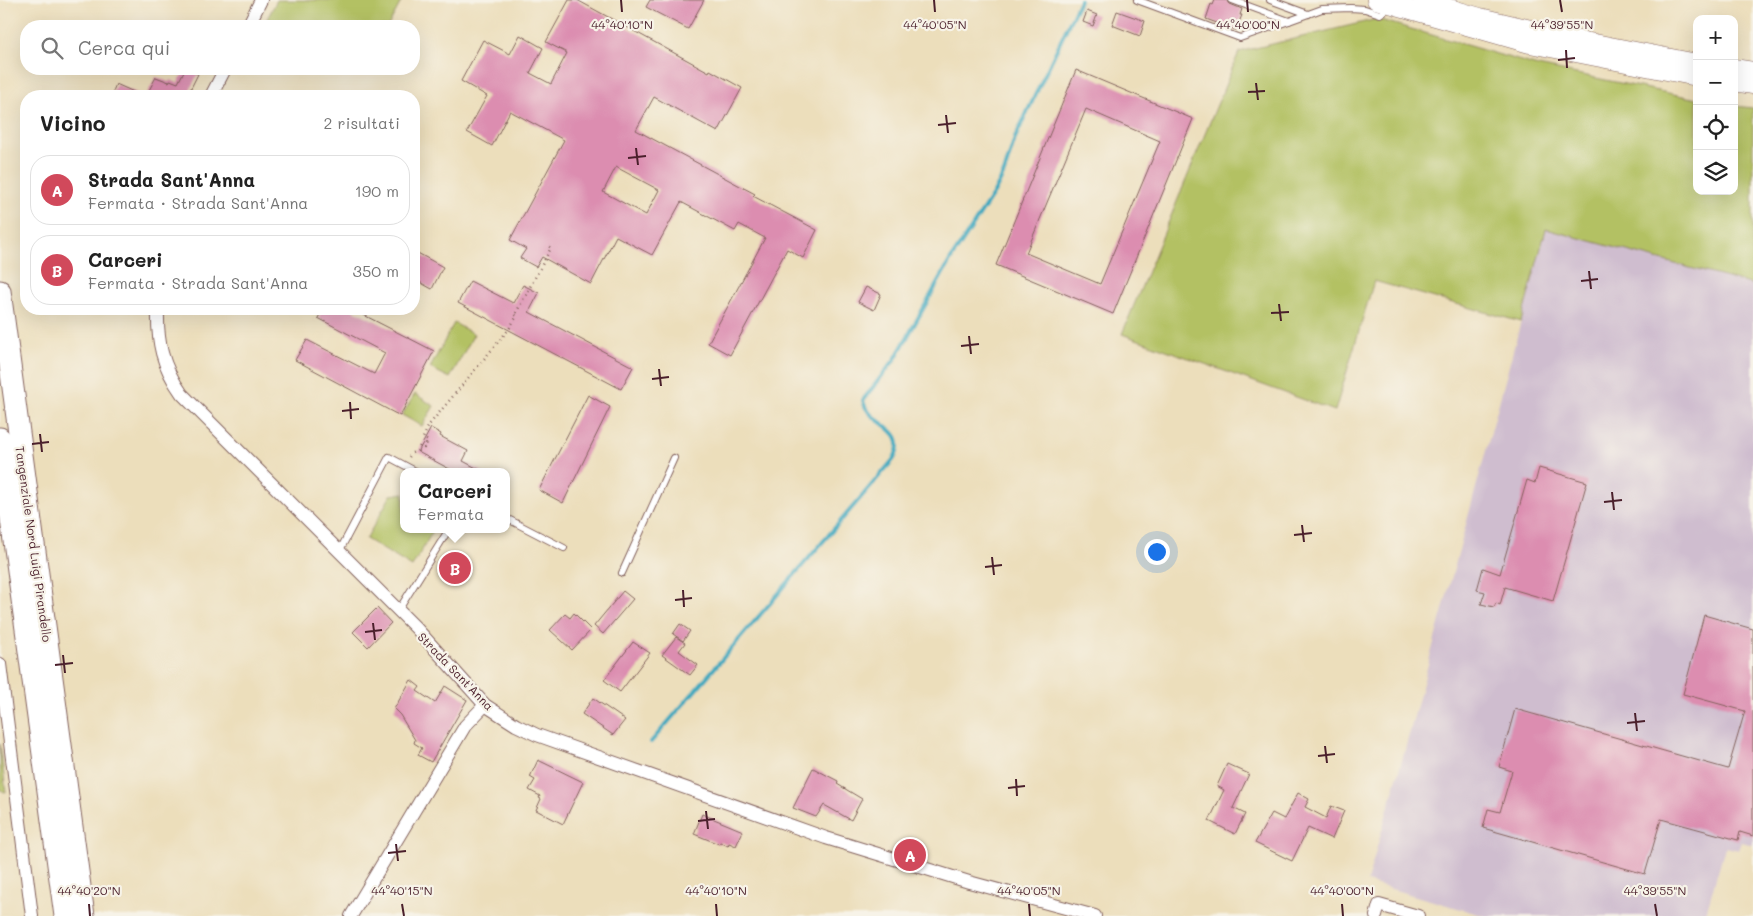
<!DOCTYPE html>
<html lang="it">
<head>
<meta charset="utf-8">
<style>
  body { margin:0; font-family:Mali,sans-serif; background:#f6f6f6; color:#222 }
  .controls { position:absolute; right:15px; top:15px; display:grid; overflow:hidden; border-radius:10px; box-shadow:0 5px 20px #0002 }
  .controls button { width:45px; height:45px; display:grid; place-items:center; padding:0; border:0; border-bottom:1px solid #e0e0e0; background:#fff; color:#222; font:25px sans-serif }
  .you { position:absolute; left:1156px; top:551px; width:18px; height:18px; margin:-12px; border:4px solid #fff; border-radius:50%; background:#1a73e8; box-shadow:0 0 0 8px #1a73e833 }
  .badge { display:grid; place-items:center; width:32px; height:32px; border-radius:50%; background:#d1495b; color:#fff; font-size:16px; font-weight:700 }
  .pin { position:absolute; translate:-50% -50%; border:2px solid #fff; box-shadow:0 1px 5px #0006 }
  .popup { position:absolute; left:400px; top:468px; width:110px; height:65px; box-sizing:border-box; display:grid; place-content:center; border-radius:10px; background:#fff; filter:drop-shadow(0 1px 4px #0005); font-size:16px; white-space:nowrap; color:#767676 }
  .popup b { font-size:19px; color:#222 }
  .popup::after { content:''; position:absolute; left:50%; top:100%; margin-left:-10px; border:10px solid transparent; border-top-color:#fff }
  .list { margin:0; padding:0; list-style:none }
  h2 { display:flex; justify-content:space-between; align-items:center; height:65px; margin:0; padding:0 20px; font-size:21px }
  h2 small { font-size:16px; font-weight:400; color:#767676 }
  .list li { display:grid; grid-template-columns:32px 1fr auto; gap:15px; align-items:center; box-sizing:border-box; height:70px; margin:0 10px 10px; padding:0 10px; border:1px solid #e0e0e0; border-radius:20px }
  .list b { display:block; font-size:19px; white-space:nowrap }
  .list p { margin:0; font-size:16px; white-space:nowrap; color:#767676 }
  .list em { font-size:16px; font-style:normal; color:#767676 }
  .icon { flex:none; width:28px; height:28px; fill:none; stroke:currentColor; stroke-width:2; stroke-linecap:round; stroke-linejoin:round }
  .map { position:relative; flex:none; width:1753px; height:916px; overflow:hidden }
  .search { position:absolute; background:#fff; box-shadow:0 5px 20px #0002; left:20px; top:20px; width:400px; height:55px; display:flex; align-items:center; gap:12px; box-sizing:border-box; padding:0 18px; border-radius:20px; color:#767676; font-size:19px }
  .panel { position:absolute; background:#fff; box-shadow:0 5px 20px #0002; left:20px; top:90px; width:400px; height:225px; border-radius:20px }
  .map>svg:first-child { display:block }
</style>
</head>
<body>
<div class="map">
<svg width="1753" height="916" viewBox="0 0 1753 916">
  <rect width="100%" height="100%" fill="#f7f3e8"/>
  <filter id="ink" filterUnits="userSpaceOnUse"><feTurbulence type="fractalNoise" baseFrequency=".02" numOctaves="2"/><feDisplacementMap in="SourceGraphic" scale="10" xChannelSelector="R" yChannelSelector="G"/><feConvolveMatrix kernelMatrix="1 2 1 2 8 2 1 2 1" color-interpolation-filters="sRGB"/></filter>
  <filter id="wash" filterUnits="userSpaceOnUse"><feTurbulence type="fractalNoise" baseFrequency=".0096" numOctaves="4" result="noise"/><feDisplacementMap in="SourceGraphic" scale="20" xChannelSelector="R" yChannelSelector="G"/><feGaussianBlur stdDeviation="1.12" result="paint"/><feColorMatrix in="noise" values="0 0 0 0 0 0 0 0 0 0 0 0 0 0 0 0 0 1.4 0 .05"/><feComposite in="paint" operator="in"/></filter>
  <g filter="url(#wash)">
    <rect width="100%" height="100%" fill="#ecdebb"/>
    <polygon fill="#cfbdcf" points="1546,229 1753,285 1753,845 1742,842 1739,850 1725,847 1705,916 1485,916 1367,882 1403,757"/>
    <g fill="#b3c164" stroke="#7e7048">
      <polygon points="277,0 402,0 388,26 270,26 265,23"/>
      <polygon points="1377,19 1538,66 1697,99 1697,191 1734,191 1734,106 1753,108 1753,285 1546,229 1521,322 1374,281 1335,411 1122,334 1239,52"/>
      <polygon points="454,323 474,334 450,378 430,368"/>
      <polygon points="415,394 434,406 422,426 402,415"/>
      <polygon points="404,493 404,529 434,529 412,567 366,539 391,495"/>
      <polygon points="0,744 6,793 0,789"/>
    </g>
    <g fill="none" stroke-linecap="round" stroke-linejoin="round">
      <path stroke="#3fa9bf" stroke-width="4" d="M651,742l242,-282c20,-34 -25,-33 -30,-60l32,-41 56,-100 43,-66 10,-20 11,-35 65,-138"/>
    </g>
    <g id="blocks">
      <g fill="#dc8db0" fill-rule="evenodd">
        <path d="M569,0h8l132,72 1,-2 32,18 -24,44 -64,-35 -18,33 119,64 -2,2 64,34 -14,28 -16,-9 -57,106 -22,-12 57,-105 -26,-14 -4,7 -54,-29 -29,53 -36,-19 -25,48 -49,-27 -6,10 -16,-9 6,-9 -16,-9 54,-100 -54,-29 -18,35 -25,-14 20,-36 -26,-15 22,-41 27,14 10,-19 23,13 -13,25 21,11 16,-31 -21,-11zM616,167l43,23 -13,25 -43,-23z"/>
        <polygon points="650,0 704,0 688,29 646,7"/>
        <polygon points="1215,0 1227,0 1230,4 1242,9 1240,15 1242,15 1236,30 1206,19 1211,4 1213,5"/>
        <polygon points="1087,11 1097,15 1093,26 1083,22"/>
        <polygon points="1117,11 1145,21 1140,36 1112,25"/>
        <polygon points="185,69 198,74 187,96 146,96 156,77 169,82 170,80 178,83"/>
        <path d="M1076,70l117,49 -80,195 -117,-49zM1086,109l74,32 -60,143 -74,-31z"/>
        <polygon points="116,84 143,96 111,96"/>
        <polygon points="414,251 443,267 432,289 414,279"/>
        <polygon points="470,281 513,303 523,285 539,293 529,312 633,367 621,389 458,303"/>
        <polygon points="866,287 881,294 874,310 858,302"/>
        <polygon points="323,309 352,309 434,351 400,416 295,360 307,340 374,374 385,353 318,318"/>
        <polygon points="588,395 610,407 563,503 539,490"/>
        <polygon points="431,428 441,434 440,436 468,451 463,461 484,472 455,472 418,452"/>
        <polygon points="1539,468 1587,482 1553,601 1505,587 1500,605 1496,603 1494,607 1481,604 1485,592 1477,590 1483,568 1500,574 1527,480 1535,483"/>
        <polygon points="623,591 633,599 603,634 594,626"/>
        <polygon points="377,608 391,623 368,647 353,632"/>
        <polygon points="574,613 591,630 572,650 550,630 565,614 570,618"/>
        <polygon points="1704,615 1753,629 1753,836 1740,832 1738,840 1661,819 1645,874 1483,828 1488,809 1500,812 1512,771 1499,767 1515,709 1728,769 1745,711 1683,694"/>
        <polygon points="680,624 690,631 683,641 673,634"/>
        <polygon points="676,637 685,643 679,651 698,665 690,675 662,655"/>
        <polygon points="633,642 650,653 620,692 604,680"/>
        <polygon points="411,680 420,687 417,691 435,703 445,686 467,700 431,762 418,755 422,748 414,743 415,740 400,715 394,709"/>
        <polygon points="593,698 625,720 613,735 582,714"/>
        <polygon points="538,760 583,782 563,824 536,810 541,799 539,798 540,796 529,790 535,780 530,777"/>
        <polygon points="1227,764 1249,774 1233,808 1245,814 1235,834 1209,821 1224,790 1217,786"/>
        <polygon points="813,768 838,781 837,784 862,799 851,820 824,805 816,817 793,808"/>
        <polygon points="1298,793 1309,799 1305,807 1326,818 1331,806 1344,811 1332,839 1308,828 1292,861 1255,843 1272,813 1284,819"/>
        <polygon points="702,814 743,831 736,846 729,843 728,846 720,842 719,844 694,834"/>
      </g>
    </g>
  </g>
  <g filter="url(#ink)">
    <use href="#blocks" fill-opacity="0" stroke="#83625d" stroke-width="1"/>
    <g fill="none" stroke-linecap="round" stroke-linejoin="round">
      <defs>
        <g id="service">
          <polyline points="1137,0 1240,38 1289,21"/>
          <polyline points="1232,0 1289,21 1322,9 1351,8 1365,9 1380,14 1390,7"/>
          <polyline points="1270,0 1308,14"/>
          <polyline points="506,518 564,548"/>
          <polyline points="339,552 389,457 417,472"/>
          <polyline points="622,573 674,458"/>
          <polyline points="398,611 449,529"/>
        </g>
        <g id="minor">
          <polyline points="248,26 261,0"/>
          <polyline points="211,96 225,69"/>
          <path d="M158,309c-1,33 4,57 24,85l234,234 69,77 31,20 21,10 289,103 143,44 126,34"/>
          <polyline points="0,664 32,916"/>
          <polyline points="351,916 465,726 485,705"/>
          <polyline points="1376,916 1379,905 1418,916"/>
        </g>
        <g id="secondary">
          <polyline points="1376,0 1530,44 1697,77"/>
          <polyline points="1422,0 1480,17 1569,38 1697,63"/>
          <polyline points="1734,68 1753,71"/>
          <polyline points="1734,82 1753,85"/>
        </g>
        <g id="trunk">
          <polyline points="0,291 84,916"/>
          <polyline points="0,438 65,916"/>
        </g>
      </defs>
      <use href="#service" stroke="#83625d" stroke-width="8"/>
      <use href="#minor" stroke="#83625d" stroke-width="14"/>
      <use href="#secondary" stroke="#83625d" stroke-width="19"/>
      <use href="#trunk" stroke="#83625d" stroke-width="23"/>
      <polyline stroke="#83625d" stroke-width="2.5" stroke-dasharray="1 4" stroke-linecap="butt" points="409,457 412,453 417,451 420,446 424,448 428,441 423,438 429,425 509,329 517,316 514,314 516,313 551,248 548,246"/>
      <use href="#service" stroke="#fff" stroke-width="6"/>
      <use href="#minor" stroke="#fff" stroke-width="12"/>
      <use href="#secondary" stroke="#fff" stroke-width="18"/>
      <use href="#trunk" stroke="#fff" stroke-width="21"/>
    </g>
  </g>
  <path fill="none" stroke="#4a1f2b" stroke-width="2" d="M621,0l1,12M934,0l1,12M1247,0l1,12M1560,0l2,12M1566,50l1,18M1558,60l17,-2M1256,83l2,17M1248,92l17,-1M946,115l2,18M938,125l18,-2M636,148l2,17M628,158l18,-2M1589,271l2,18M1581,281l17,-2M1279,304l2,17M1271,313l18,-1M969,336l2,18M961,346l18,-2M659,369l2,17M652,379l17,-2M350,402l1,17M342,411l17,-2M40,434l2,18M32,444l17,-2M1612,492l2,18M1604,502l18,-2M1302,525l2,17M1294,535l18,-2M992,557l2,18M985,567l17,-2M683,590l1,17M675,600l17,-2M373,623l2,17M365,632l17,-2M63,655l2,18M55,665l18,-2M1635,713l2,18M1627,723l18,-2M1325,746l2,17M1318,756l17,-2M1016,779l1,17M1008,788l17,-2M706,811l2,18M698,821l17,-2M396,844l2,17M388,853l18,-2M89,904l1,12M402,904l2,12M716,904l1,12M1029,904l1,12M1342,904l1,12M1655,904l2,12"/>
  <g text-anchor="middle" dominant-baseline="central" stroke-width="4.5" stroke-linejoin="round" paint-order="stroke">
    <g font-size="12" fill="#4a1f2b" stroke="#f7f3e8">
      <text transform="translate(34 544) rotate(82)">Tangenziale Nord Luigi Pirandello</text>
      <text transform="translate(456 671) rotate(46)">Strada Sant'Anna</text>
    </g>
  </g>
  <g font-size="12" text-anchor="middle" fill="#4a1f2b" stroke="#f7f3e8" stroke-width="4.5" stroke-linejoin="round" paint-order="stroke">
    <text x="622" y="29">44°40'10"N</text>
    <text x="935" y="29">44°40'05"N</text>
    <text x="1248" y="29">44°40'00"N</text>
    <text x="1562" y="29">44°39'55"N</text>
    <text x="89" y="895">44°40'20"N</text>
    <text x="402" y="895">44°40'15"N</text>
    <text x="716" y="895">44°40'10"N</text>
    <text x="1029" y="895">44°40'05"N</text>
    <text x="1342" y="895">44°40'00"N</text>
    <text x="1655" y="895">44°39'55"N</text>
  </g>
</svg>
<div class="controls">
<button>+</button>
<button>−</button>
<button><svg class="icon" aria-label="locate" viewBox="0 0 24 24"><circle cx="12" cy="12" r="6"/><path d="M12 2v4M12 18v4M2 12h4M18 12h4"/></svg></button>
<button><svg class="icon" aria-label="layers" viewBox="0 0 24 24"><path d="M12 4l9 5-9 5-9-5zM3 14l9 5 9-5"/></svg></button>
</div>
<div class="you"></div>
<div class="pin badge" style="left:910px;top:855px">A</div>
<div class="pin badge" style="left:455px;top:568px">B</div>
<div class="popup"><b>Carceri</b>Fermata</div>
<div class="search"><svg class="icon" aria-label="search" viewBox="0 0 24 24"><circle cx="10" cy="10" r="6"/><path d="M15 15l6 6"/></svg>Cerca qui</div>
<section class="panel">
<h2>Vicino<small>2 risultati</small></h2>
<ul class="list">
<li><span class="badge">A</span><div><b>Strada Sant'Anna</b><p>Fermata · Strada Sant'Anna</p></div><em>190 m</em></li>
<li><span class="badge">B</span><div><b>Carceri</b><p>Fermata · Strada Sant'Anna</p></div><em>350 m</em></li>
</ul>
</section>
</div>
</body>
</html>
